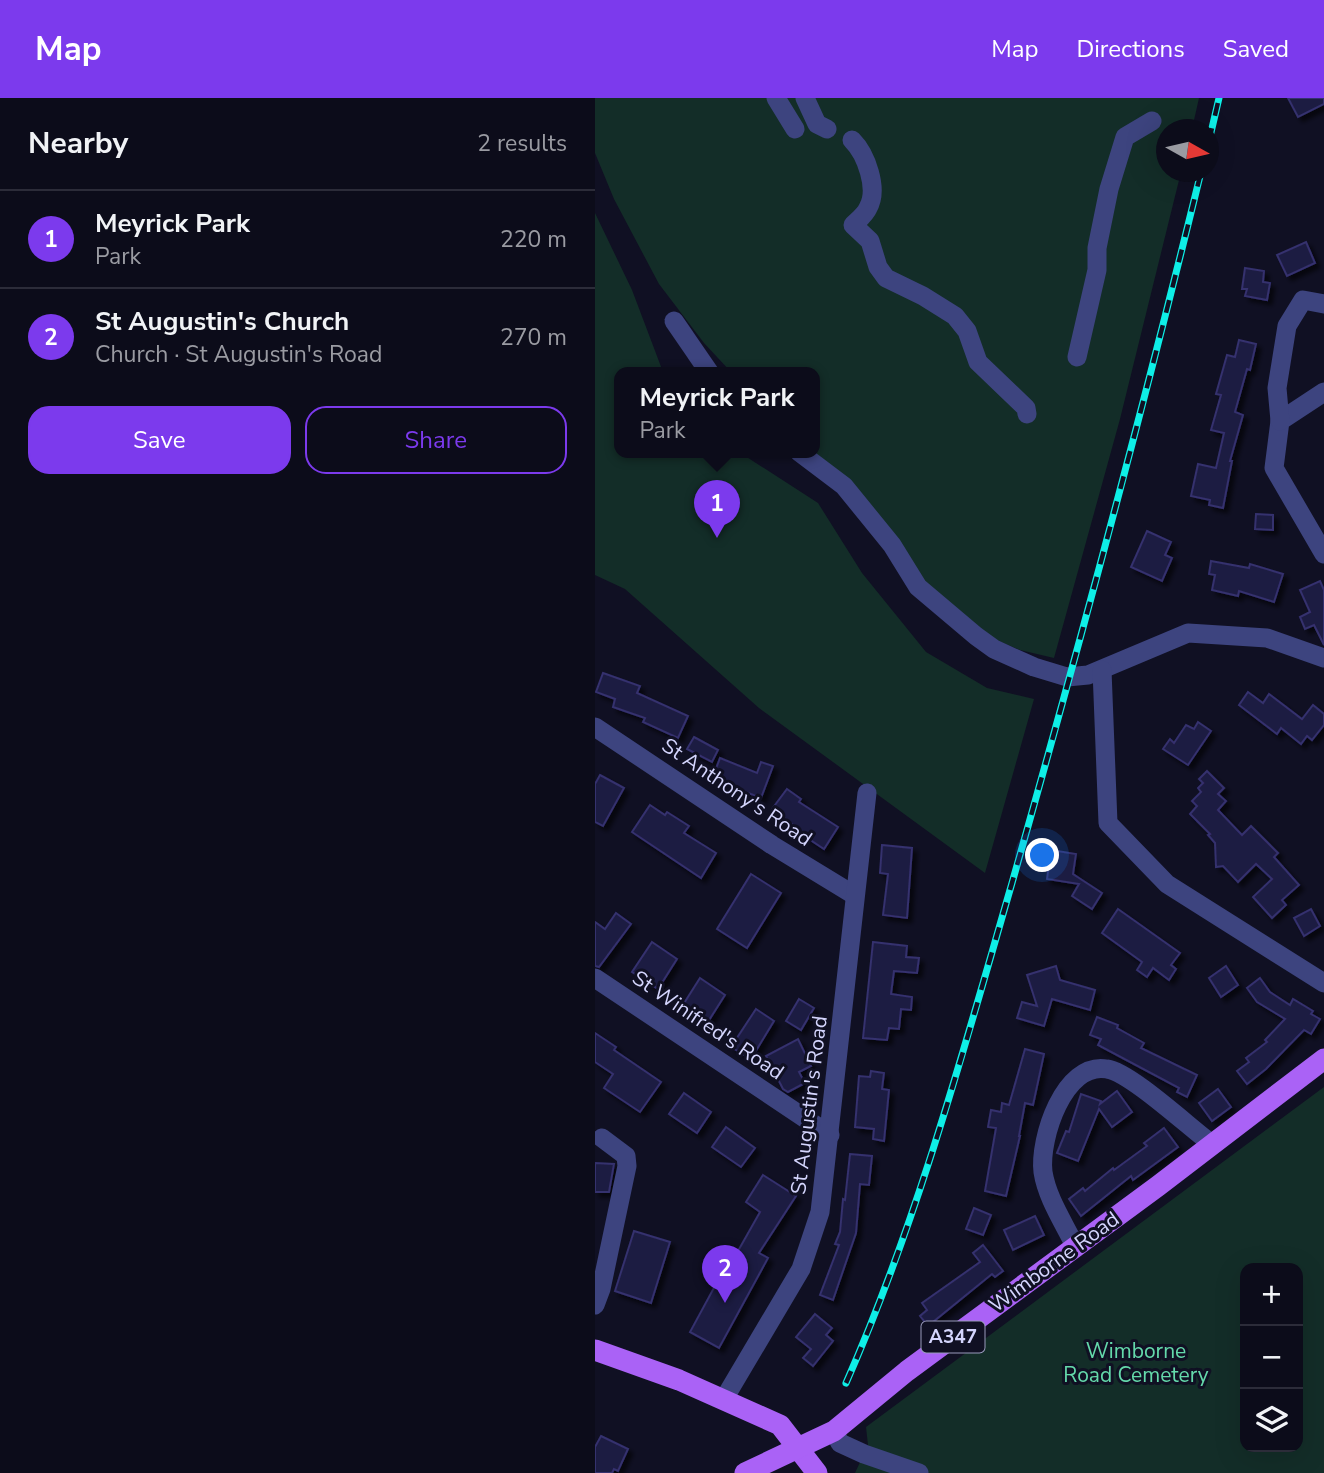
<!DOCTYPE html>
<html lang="en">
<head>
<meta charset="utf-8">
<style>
  body { margin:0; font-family:"Nunito Sans",sans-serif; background:#151523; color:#f1f3f6 }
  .controls { position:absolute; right:21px; bottom:21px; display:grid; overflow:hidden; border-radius:14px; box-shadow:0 7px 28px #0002 }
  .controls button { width:63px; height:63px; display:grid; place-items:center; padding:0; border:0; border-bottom:2px solid #2c2c39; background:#0c0c1a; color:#f1f3f6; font:35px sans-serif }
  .compass { position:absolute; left:561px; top:21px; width:63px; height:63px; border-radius:50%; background:#0c0c1a; box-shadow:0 7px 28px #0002; rotate:98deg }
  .you { position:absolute; left:448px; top:758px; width:24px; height:24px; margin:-18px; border:5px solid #fff; border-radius:50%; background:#1a73e8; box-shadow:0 0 0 10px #1a73e833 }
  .badge { display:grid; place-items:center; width:46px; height:46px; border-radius:50%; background:#7c3aed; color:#fff; font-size:23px; font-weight:700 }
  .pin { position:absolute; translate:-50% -58px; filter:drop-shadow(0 2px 4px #0008) }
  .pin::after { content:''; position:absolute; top:37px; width:24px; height:21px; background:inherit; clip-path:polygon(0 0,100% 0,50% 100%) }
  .popup { position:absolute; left:19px; top:269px; width:206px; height:91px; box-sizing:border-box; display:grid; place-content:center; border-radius:14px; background:#0c0c1a; filter:drop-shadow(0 2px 5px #0005); font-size:23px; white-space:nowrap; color:#9a9ba2 }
  .popup b { font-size:26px; color:#f1f3f6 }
  .popup::after { content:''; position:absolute; left:50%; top:100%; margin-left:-14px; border:14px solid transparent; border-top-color:#0c0c1a }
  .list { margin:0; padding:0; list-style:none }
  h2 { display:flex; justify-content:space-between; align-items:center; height:91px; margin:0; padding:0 28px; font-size:30px }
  h2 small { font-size:23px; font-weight:400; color:#9a9ba2 }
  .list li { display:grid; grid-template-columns:46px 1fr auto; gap:21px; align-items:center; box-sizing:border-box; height:98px; padding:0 28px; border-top:2px solid #2c2c39 }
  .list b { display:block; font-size:26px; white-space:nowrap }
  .list p { margin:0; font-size:23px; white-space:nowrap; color:#9a9ba2 }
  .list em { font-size:23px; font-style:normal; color:#9a9ba2 }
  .actions { display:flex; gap:14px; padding:21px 28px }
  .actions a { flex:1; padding:16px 0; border:2px solid #7c3aed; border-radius:21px; text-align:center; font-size:24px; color:#7c3aed }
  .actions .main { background:#7c3aed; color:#fff }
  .icon { flex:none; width:38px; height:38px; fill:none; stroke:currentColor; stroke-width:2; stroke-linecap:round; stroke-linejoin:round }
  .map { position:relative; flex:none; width:729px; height:1375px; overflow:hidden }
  header { display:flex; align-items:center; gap:42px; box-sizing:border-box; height:98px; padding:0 35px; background:#7c3aed; color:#fff }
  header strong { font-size:33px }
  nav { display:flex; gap:38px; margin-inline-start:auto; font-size:24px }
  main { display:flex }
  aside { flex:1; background:#0c0c1a }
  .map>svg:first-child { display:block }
</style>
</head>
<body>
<header>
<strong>Map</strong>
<nav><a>Map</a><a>Directions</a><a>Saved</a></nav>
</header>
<main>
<aside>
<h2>Nearby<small>2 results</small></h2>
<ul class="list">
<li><span class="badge">1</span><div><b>Meyrick Park</b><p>Park</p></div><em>220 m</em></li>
<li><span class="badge">2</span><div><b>St Augustin's Church</b><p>Church · St Augustin's Road</p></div><em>270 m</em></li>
</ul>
<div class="actions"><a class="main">Save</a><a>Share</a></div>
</aside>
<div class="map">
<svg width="729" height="1375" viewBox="0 0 729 1375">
  <defs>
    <filter id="shadow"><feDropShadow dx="4.5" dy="4.5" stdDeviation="2" flood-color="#0009"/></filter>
  </defs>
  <rect width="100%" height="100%" fill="#101023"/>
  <g fill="#132d28" fill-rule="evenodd">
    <polygon points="0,0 604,0 597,31 572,32 572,74 586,74 525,321 459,560 425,552 399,541 330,484 220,354 220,274 136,274 109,245 64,186 19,101 0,55"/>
    <polygon points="0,115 37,192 68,274 24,274 24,354 144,354 223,405 267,475 331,554 392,590 439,601 390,775 164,610 30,491 0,477"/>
    <path d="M729,989v386h-469l13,-28 -2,-18zM650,1170h53v179h-53z"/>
  </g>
  <g fill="#1f1d43" stroke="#34306e" stroke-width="2" filter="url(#shadow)">
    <polygon points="693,0 729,0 729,6 703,19"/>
    <polygon points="711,144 720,165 692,178 682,157"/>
    <polygon points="650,170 669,173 668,184 675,185 672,202 650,198 652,191 647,191"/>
    <polygon points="644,242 661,246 655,272 652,271 640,314 648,317 635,363 637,363 628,410 614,407 615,402 596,398 603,366 621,370 629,335 616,332 626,297 621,296 632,257 640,259"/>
    <polygon points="661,416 678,417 678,432 660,431"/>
    <polygon points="552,433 576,444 570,457 577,460 567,483 536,469"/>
    <polygon points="616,463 654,470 655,466 688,476 679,504 644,493 643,498 617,492 620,477 614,476"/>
    <polygon points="725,483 729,492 729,547 719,527 710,531 705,519 715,514 705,492"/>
    <polygon points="8,575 45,588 42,595 93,618 83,640 48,624 50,620 18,609 20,601 1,594"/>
    <polygon points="653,594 668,605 674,596 707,621 718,607 729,616 729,627 717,642 712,638 706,646 686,630 682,636 644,607"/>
    <polygon points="603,624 616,633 593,667 568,651 575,641 579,645 591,627 599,631"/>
    <polygon points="99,639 123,652 117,664 92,651"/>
    <polygon points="125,660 162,675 166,664 178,668 166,700 117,681"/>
    <polygon points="612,673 629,690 623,696 631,703 623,712 647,737 656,728 683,755 679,759 704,787 687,802 691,807 677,820 658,799 677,781 661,766 643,784 628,768 621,769 620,745 613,737 615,736 595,716 602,708 597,703 606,694 603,690 608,685 604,681"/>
    <polygon points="5,677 29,690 8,728 0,724 0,686"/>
    <polygon points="192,691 206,701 204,704 243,729 229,751 196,729 197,726 177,711"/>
    <polygon points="55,707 70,717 72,714 94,728 89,735 121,755 106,780 37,734"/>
    <polygon points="287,747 317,750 312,820 288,817 293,776 285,775"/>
    <polygon points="456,752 481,756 478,776 507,795 497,811 477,798 484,786 452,781"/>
    <polygon points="156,776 186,795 152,850 122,831"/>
    <polygon points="523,811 585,855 576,867 581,871 574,882 558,870 552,879 542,872 547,864 507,835"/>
    <polygon points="716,811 725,828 709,838 699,820"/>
    <polygon points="21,815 36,826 4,869 0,868 0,824 10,831"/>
    <polygon points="57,844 82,861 63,891 37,874"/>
    <polygon points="278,844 312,848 311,859 324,860 322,875 299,873 296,896 317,899 316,912 306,911 304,931 294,930 292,942 268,940"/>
    <polygon points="461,868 465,882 500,892 495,912 457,901 449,928 422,920 427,904 442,908 432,877"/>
    <polygon points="631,868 643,887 626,899 614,880"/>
    <polygon points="105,880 130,897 111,927 86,910"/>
    <polygon points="665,880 675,894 695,907 698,901 718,913 716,916 725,921 716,936 709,932 671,971 652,986 642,973 654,964 651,960 672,944 670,942 690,921 662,904 652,890"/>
    <polygon points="204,901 219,910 206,932 191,923"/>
    <polygon points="161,911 179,923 156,961 136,949"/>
    <polygon points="502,919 523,927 522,930 549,945 546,950 602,977 592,999 582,994 584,990 503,947 506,941 495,937"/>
    <polygon points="0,935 21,949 19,952 66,984 45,1014 9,990 18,976 0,964"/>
    <polygon points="203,941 216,968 204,974 210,985 193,994 188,991 171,958"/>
    <polygon points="430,951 449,956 438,1007 430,1005 424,1038 425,1038 411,1098 390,1093 401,1030 393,1029 396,1012 406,1014 407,1005 414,1007"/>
    <polygon points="276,973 289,975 287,991 294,992 289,1043 278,1041 279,1031 260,1029 264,978 275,979"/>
    <polygon points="623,991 636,1009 617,1023 604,1005"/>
    <polygon points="522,993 537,1014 517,1029 504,1011 483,1063 462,1055 471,1033 474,1034 486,996 506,1003 505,1006"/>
    <polygon points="89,995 116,1014 102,1035 74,1016"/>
    <polygon points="131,1029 160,1050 146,1069 117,1049"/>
    <polygon points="569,1030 583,1049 538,1082 536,1078 486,1118 474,1101 488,1090 490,1093 518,1070 519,1072 552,1048 549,1045"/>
    <polygon points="255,1056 277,1058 274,1087 265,1086 261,1135 238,1202 225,1197 244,1147 240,1146 245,1134 248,1101 250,1102"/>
    <polygon points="0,1065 19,1066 14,1094 0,1094"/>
    <polygon points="168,1077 201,1098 164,1155 173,1160 124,1250 95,1234 127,1175 130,1176 165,1114 151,1104"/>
    <polygon points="379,1110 396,1117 388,1137 371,1131"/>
    <polygon points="440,1118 449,1137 418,1152 409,1132"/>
    <polygon points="39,1133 75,1144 56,1205 20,1193"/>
    <polygon points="388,1147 408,1173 400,1179 397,1176 333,1228 325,1218 332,1212 327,1205 385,1164 378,1155"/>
    <polygon points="220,1216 237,1230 231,1237 238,1243 218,1268 208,1260 216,1251 201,1239"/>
    <polygon points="6,1338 33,1351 23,1373 19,1371 17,1375 0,1375 0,1349"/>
  </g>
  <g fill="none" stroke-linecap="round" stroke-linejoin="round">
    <g stroke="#3d447f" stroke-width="19">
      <polyline points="181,0 200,31"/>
      <polyline points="210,0 222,26 232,31"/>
      <path d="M257,42c14,14 27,49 16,68 -3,7 -10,12 -15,17l17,16 8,26 8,11 37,18 32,20 12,15 11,31 48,46 1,6"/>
      <polyline points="79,223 114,274"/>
      <polyline points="482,259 502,172 502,150 514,91 530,39 557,23"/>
      <polyline points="729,294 685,323 679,370 729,456"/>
      <polyline points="685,323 682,290 692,228 708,202 729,206"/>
      <polyline points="204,354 249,388 297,447 323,489 381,538 399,551 439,569 472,579 493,577 593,535 672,540 729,560"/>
      <polyline points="507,572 513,725 572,786 729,885"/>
      <polyline points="0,629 177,747 259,797"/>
      <polyline points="0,880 235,1037"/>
      <path d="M480,1148c-11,-23 -28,-48 -32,-74 -4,-33 21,-111 64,-103 23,3 83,59 105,75"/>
      <polyline points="0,1207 6,1191 32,1068 31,1058 7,1040"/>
      <polyline points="129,1301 206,1171 225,1114 272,695"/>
      <polyline points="239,1333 245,1345 269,1356 324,1375"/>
    </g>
    <g stroke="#aa62f6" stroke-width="21">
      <polyline points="0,1252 84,1282 185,1327 222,1375"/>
      <polyline points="150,1375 239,1333 312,1273 563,1088 729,961"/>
    </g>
    <defs>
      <g id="rail">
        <polyline points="614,43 624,0"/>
        <path d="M251,1285c71,-161 117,-331 166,-500 67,-236 131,-473 189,-711"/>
      </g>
    </defs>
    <use href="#rail" stroke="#0eefe7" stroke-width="7"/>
    <use href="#rail" stroke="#101023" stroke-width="4.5" stroke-dasharray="13" stroke-linecap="butt"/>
  </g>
  <g text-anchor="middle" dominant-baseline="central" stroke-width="6" stroke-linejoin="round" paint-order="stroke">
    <rect fill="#101023" stroke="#999abc" stroke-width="2" x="326.5" y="1223.5" width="63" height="31" rx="5"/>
    <g font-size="19" font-weight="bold" fill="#d4d5fd">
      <text x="358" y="1239">A347</text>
    </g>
    <g font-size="21" fill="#d4d5fd" stroke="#101023">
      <text transform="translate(142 694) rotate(34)">St Anthony's Road</text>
      <text transform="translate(113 927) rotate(34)">St Winifred's Road</text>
      <text transform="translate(214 1007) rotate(-83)">St Augustin's Road</text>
      <text transform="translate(459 1164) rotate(-36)">Wimborne Road</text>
    </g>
    <g font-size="21" fill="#64d9ab" stroke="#101023">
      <text x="541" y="1253">Wimborne<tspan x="541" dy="24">Road Cemetery</tspan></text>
    </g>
  </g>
</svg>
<div class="controls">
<button>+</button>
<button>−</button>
<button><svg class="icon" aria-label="layers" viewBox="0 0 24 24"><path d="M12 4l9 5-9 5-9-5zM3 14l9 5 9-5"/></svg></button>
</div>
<svg class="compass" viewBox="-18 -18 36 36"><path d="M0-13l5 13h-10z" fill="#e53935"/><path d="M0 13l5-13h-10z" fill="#9a9ba2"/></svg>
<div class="you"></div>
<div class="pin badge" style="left:122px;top:440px">1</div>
<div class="popup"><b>Meyrick Park</b>Park</div>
<div class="pin badge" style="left:130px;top:1205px">2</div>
</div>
</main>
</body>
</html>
